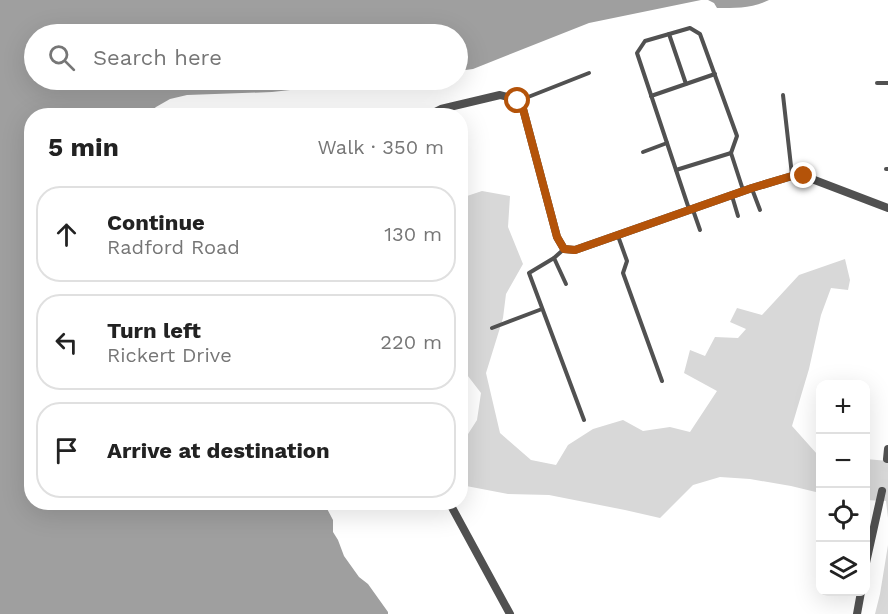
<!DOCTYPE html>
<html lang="en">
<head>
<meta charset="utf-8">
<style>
  body { margin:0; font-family:"Work Sans",sans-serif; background:#f6f6f6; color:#222 }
  .controls { position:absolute; right:18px; bottom:18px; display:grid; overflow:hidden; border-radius:12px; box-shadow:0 6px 24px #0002 }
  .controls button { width:54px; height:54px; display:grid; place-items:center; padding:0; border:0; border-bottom:2px solid #e0e0e0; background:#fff; color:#222; font:30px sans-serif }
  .stop { position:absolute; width:18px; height:18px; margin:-14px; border:4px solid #b45309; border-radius:50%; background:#fff }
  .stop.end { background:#b45309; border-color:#fff; box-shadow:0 2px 6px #0008 }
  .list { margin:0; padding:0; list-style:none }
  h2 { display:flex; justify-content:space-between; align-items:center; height:78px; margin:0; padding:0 24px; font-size:26px }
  h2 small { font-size:20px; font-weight:400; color:#767676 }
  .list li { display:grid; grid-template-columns:39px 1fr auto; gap:18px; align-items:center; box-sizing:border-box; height:96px; margin:0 12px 12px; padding:0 12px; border:2px solid #e0e0e0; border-radius:24px }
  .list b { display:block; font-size:22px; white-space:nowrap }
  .list p { margin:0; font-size:20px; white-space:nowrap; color:#767676 }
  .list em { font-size:20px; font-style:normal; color:#767676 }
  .icon { flex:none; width:33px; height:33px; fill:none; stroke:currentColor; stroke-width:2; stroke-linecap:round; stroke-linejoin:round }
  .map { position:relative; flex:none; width:888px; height:614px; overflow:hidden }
  .search { position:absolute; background:#fff; box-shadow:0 6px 24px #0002; left:24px; top:24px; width:444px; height:66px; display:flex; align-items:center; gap:15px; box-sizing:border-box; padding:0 21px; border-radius:33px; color:#767676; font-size:22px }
  .panel { position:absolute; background:#fff; box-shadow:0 6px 24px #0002; left:24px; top:108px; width:444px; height:402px; border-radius:24px }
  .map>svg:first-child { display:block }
</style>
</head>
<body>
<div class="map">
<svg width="888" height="614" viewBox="0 0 888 614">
  <rect width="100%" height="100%" fill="#fff"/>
  <g fill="#d8d8d8">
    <polygon points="482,191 510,196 508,227 523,264 506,294 503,318 486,373 500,433 531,460 556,465 568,445 593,429 623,420 643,431 670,427 690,432 717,391 684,373 690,350 705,356 715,337 738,338 746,329 730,322 737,308 762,315 799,275 845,259 850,280 848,290 831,288 821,315 809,369 792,426 817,454 820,454 820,493 791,486 750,479 720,477 693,485 660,518 625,510 549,495 508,494 461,485 461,445 477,420 481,393 461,367 461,198"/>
    <polygon points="866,459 888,461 888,518 886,501 866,500"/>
    <polygon points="888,545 888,614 875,614 880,594"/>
  </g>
  <g fill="#9f9f9f">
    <polygon points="0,0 701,0 589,23 473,69 458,71 458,34 34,34 34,80 381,80 272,92 187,95 170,99 156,107 146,115 32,116 32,502 324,503 333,520 333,532 338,540 344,556 359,577 368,584 388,612 388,614 0,614"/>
    <path d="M708,0h61c-17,8 -33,8 -52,8l-3,-5z"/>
  </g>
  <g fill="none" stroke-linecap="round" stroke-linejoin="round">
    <polyline stroke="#d9d9d9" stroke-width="8" stroke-dasharray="8 4" stroke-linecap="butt" points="882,491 887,459"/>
    <g stroke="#515151" stroke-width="4">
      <polyline points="669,34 686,84"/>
      <polyline points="877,83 888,83"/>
      <polyline points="783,95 792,175"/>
      <polyline points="651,96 715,74"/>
      <polyline points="518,101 589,73"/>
      <polyline points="643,152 667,143"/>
      <polyline points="886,169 888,169"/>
      <polyline points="676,170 731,153"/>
      <polyline points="752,189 760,210"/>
      <polyline points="732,196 738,216"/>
      <polyline points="689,209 637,53 645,41 690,28 700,34 737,136 731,153 743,190"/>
      <polyline points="693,210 700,230"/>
      <polyline points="618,236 627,261 623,273 662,381"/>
      <polyline points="564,249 554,258 529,273 584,420"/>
      <polyline points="554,258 566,284"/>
      <polyline points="492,328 542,309"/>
    </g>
    <g stroke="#515151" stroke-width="8">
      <polyline points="427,116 441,109 500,95 515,99 522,105 557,237 564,249 575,250 752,188 792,176 804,176 888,208"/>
      <polyline points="887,459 888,449"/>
      <polyline points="449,502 510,614"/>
      <polyline points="866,563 882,491"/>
      <polyline points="857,614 861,592"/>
    </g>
  </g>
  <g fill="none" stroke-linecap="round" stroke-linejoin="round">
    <polyline stroke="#b45309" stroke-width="8" points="518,101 522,105 557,237 564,249 575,250 752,188 792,176 804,176"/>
  </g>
</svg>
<div class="controls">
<button>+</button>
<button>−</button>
<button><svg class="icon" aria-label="locate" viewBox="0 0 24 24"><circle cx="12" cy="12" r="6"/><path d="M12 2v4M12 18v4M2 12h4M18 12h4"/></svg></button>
<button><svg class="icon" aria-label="layers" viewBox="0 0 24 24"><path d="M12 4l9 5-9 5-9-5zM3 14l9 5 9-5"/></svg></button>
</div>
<div class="stop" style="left:518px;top:101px"></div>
<div class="stop end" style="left:804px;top:176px"></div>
<div class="search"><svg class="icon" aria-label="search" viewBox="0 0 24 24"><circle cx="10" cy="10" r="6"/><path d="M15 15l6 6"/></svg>Search here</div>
<section class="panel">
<h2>5 min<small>Walk · 350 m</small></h2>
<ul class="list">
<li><svg class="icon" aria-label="ahead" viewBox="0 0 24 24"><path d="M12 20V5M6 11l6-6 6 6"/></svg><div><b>Continue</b><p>Radford Road</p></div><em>130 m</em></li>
<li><svg class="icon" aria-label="left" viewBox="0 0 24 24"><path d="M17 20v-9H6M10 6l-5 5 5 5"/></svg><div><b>Turn left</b><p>Rickert Drive</p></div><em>220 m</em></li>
<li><svg class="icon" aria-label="arrive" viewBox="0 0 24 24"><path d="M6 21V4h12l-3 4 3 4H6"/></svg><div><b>Arrive at destination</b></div></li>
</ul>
</section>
</div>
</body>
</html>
